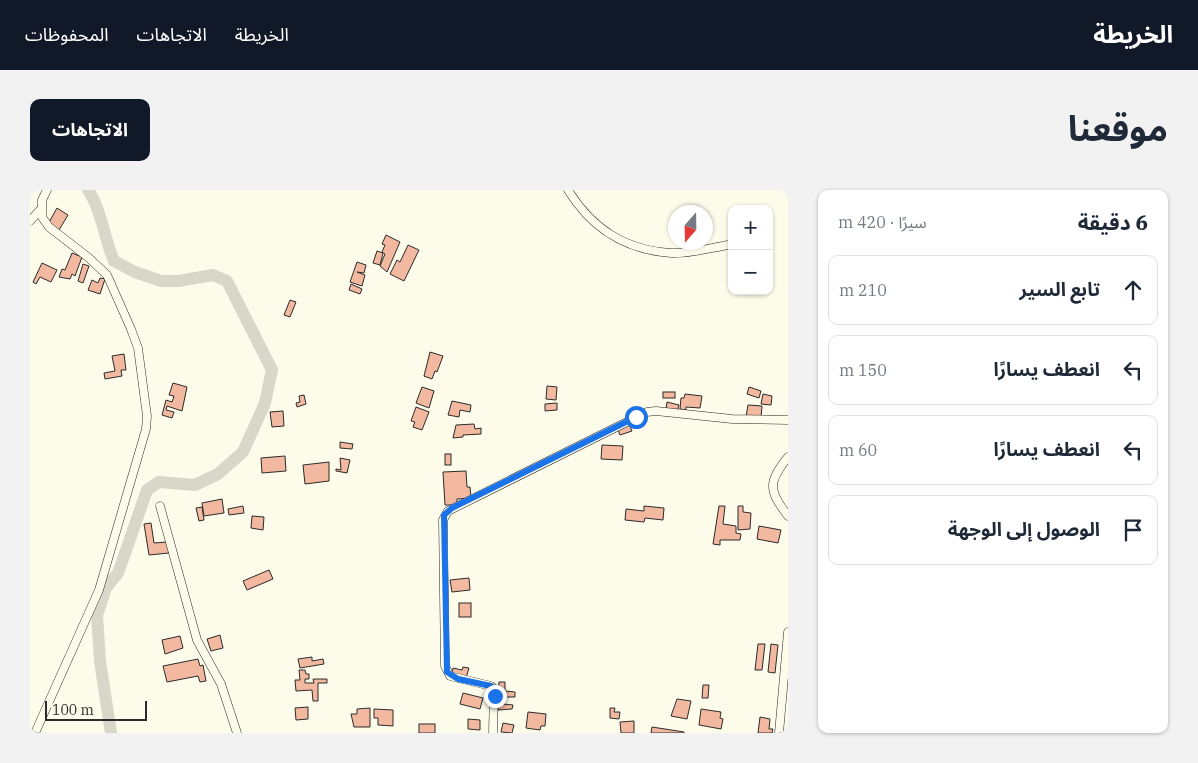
<!DOCTYPE html>
<html lang="ar">
<head>
<meta charset="utf-8">
<style>
  body { margin:0; font-family:"IBM Plex Serif","Noto Sans Arabic",serif; background:#f2f2f3; color:#1f2937; direction:rtl }
  .controls { position:absolute; right:15px; top:15px; display:grid; overflow:hidden; border-radius:10px; box-shadow:0 1px 4px #0004 }
  .controls button { width:45px; height:45px; display:grid; place-items:center; padding:0; border:0; border-bottom:1px solid #e0e1e3; background:#fff; color:#1f2937; font:25px sans-serif }
  .compass { position:absolute; left:638px; top:15px; width:45px; height:45px; border-radius:50%; background:#fff; box-shadow:0 1px 4px #0004; rotate:200deg }
  .scale { position:absolute; left:15px; bottom:12px; width:102px; box-sizing:border-box; padding-left:5px; border:2px solid #2b2b2b; border-top:0; font-size:14px; line-height:18px; white-space:nowrap; color:#2b2b2b; -webkit-text-stroke:4px #fdfbea; paint-order:stroke }
  .stop { position:absolute; width:15px; height:15px; margin:-11px; border:4px solid #1a73e8; border-radius:50%; background:#fff }
  .stop.end { background:#1a73e8; border-color:#fff; box-shadow:0 1px 5px #0008 }
  .list { margin:0; padding:0; list-style:none }
  h2 { display:flex; justify-content:space-between; align-items:center; height:65px; margin:0; padding:0 20px; font-size:21px }
  h2 small { font-size:16px; font-weight:400; color:#747a83 }
  .list li { display:grid; grid-template-columns:32px 1fr auto; gap:15px; align-items:center; box-sizing:border-box; height:70px; margin:0 10px 10px; padding:0 10px; border:1px solid #e0e1e3; border-radius:10px }
  .list b { display:block; font-size:19px; white-space:nowrap }
  .list em { font-size:16px; font-style:normal; color:#747a83 }
  .icon { flex:none; width:28px; height:28px; fill:none; stroke:currentColor; stroke-width:2; stroke-linecap:round; stroke-linejoin:round }
  .map { position:relative; flex:none; width:758px; height:543px; overflow:hidden; direction:ltr; border-radius:10px }
  header { display:flex; align-items:center; gap:30px; box-sizing:border-box; height:70px; padding:0 25px; background:#111827; color:#fff }
  header strong { font-size:24px }
  nav { display:flex; gap:28px; margin-inline-start:auto; font-size:18px }
  .intro { display:flex; align-items:center; justify-content:space-between; box-sizing:border-box; height:120px; padding:0 30px }
  h1 { margin:0; font-size:35px }
  .button { padding:12px 22px; border-radius:10px; background:#111827; color:#fff; font-size:18px; font-weight:700 }
  main { display:flex; gap:30px; padding:0 30px }
  aside { flex:1; background:#fff; border-radius:10px; box-shadow:0 1px 4px #0004 }
  .map>svg:first-child { display:block }
</style>
</head>
<body>
<header>
<strong>الخريطة</strong>
<nav><a>الخريطة</a><a>الاتجاهات</a><a>المحفوظات</a></nav>
</header>
<div class="intro"><h1>موقعنا</h1><a class="button">الاتجاهات</a></div>
<main>
<aside>
<h2>6 دقيقة<small>سيرًا · 420 m</small></h2>
<ul class="list">
<li><svg class="icon" aria-label="ahead" viewBox="0 0 24 24"><path d="M12 20V5M6 11l6-6 6 6"/></svg><div><b>تابع السير</b></div><em>210 m</em></li>
<li><svg class="icon" aria-label="left" viewBox="0 0 24 24"><path d="M17 20v-9H6M10 6l-5 5 5 5"/></svg><div><b>انعطف يسارًا</b></div><em>150 m</em></li>
<li><svg class="icon" aria-label="left" viewBox="0 0 24 24"><path d="M17 20v-9H6M10 6l-5 5 5 5"/></svg><div><b>انعطف يسارًا</b></div><em>60 m</em></li>
<li><svg class="icon" aria-label="arrive" viewBox="0 0 24 24"><path d="M6 21V4h12l-3 4 3 4H6"/></svg><div><b>الوصول إلى الوجهة</b></div></li>
</ul>
</aside>
<div class="map">
<svg width="758" height="543" viewBox="0 0 758 543">
  <rect width="100%" height="100%" fill="#fdfbea"/>
  <g fill="none" stroke-linecap="round" stroke-linejoin="round">
    <path stroke="#d8d7c9" stroke-width="12" d="M58,0c14,21 16,48 26,71l21,11 26,9h17l35,-6 14,6 45,89 -7,33 -22,49 -25,22 -23,11 -36,-3 -12,8 -24,69 -5,14 -12,15 -9,27 3,46 11,72"/>
  </g>
  <g fill="#f2b8a0" stroke="#2b2b2b">
    <polygon points="27,18 38,25 29,40 18,34"/>
    <polygon points="356,45 370,52 357,82 350,76 355,64 352,62 355,55 352,54"/>
    <polygon points="378,55 389,60 374,91 360,84 367,70 370,72"/>
    <polygon points="347,61 353,63 350,75 343,73"/>
    <polygon points="42,63 52,67 45,86 42,84 40,89 29,87 32,79 35,80"/>
    <polygon points="327,72 336,75 334,83 327,82 335,85 332,96 320,92"/>
    <polygon points="12,73 27,80 21,92 10,87 6,94 3,92"/>
    <polygon points="53,74 59,76 53,93 48,91"/>
    <polygon points="70,88 75,89 70,104 58,100 62,90 68,93"/>
    <polygon points="321,94 332,99 330,104 319,100"/>
    <polygon points="260,110 266,112 260,127 254,125"/>
    <polygon points="400,162 413,166 407,182 405,181 402,189 394,186"/>
    <polygon points="94,164 96,180 91,180 92,186 75,189 74,183 85,181 82,166"/>
    <polygon points="143,193 157,197 152,221 137,216 136,220 144,222 142,228 132,225 136,210 142,212 144,206 139,205"/>
    <polygon points="517,196 527,197 526,210 516,209"/>
    <polygon points="392,197 404,201 399,218 386,213"/>
    <polygon points="719,197 731,201 729,208 717,204"/>
    <rect x="633" y="202" width="12" height="6"/>
    <polygon points="655,204 672,206 670,218 656,217 656,220 650,219 651,208 654,208"/>
    <polygon points="733,204 742,206 741,215 731,214"/>
    <polygon points="274,205 276,214 267,217 266,213 270,212 269,206"/>
    <polygon points="422,211 441,215 440,222 430,220 429,227 418,225"/>
    <polygon points="637,212 649,215 647,221 636,219"/>
    <polygon points="527,213 527,220 515,221 515,214"/>
    <polygon points="718,215 732,216 731,228 716,227"/>
    <polygon points="386,217 399,222 392,240 383,237 385,232 381,231"/>
    <polygon points="253,221 254,236 242,237 240,222"/>
    <polygon points="444,234 445,239 451,238 451,244 433,245 433,247 423,248 426,235"/>
    <polygon points="599,234 602,241 590,245 588,240"/>
    <polygon points="310,252 323,254 322,259 310,258"/>
    <polygon points="572,255 593,256 592,270 571,269"/>
    <rect x="415" y="264" width="6" height="11"/>
    <polygon points="255,266 256,281 232,283 231,268"/>
    <polygon points="310,268 320,270 317,283 306,281 306,279 311,280"/>
    <polygon points="299,272 299,291 275,294 273,275"/>
    <polygon points="436,281 437,297 440,297 441,308 427,309 427,315 415,315 413,282"/>
    <polygon points="192,309 194,323 174,326 172,313"/>
    <polygon points="213,316 214,323 199,325 198,319"/>
    <polygon points="614,316 634,318 633,330 615,328 614,332 595,330 596,319 614,321"/>
    <polygon points="689,316 695,316 693,334 706,336 706,343 711,344 710,350 690,350 690,355 683,354"/>
    <polygon points="708,316 713,316 713,322 721,323 720,339 708,340"/>
    <polygon points="172,317 174,330 169,331 166,318"/>
    <polygon points="222,326 234,327 233,340 221,338"/>
    <polygon points="121,333 124,353 137,352 139,363 119,365 114,334"/>
    <polygon points="729,336 751,340 748,353 727,349"/>
    <polygon points="239,380 243,389 217,400 213,391"/>
    <polygon points="439,388 440,400 422,402 420,390"/>
    <rect x="429" y="413" width="12" height="14"/>
    <polygon points="190,445 193,458 181,461 177,449"/>
    <polygon points="150,446 153,458 135,464 132,450"/>
    <polygon points="728,454 735,454 732,480 725,480"/>
    <polygon points="741,454 748,455 745,483 738,482"/>
    <polygon points="282,467 282,471 293,469 294,474 270,478 268,469"/>
    <polygon points="168,469 170,476 173,475 176,491 170,492 168,486 137,492 133,476"/>
    <polygon points="433,477 439,478 436,488 422,484 423,478 432,480"/>
    <polygon points="269,480 275,480 276,484 279,484 279,489 275,489 275,493 284,493 283,489 297,489 297,493 288,493 288,511 283,511 282,500 266,501 265,490 270,490"/>
    <polygon points="469,492 475,492 475,501 485,502 485,507 468,507"/>
    <polygon points="673,495 679,495 678,508 672,508"/>
    <polygon points="433,503 453,508 450,519 430,514"/>
    <polygon points="470,508 474,509 473,514 483,515 482,519 468,520"/>
    <polygon points="647,509 661,511 657,529 641,526"/>
    <polygon points="278,517 278,529 266,530 265,518"/>
    <polygon points="340,518 340,537 324,537 321,524 327,524 327,519"/>
    <polygon points="580,518 585,518 584,522 590,522 589,529 580,528"/>
    <polygon points="344,519 363,520 363,536 348,535 348,528 344,528"/>
    <polygon points="671,519 691,522 690,528 693,529 691,539 669,535"/>
    <polygon points="498,522 516,524 515,536 511,536 510,540 496,538"/>
    <polygon points="730,527 740,529 739,539 743,539 742,543 728,543"/>
    <polygon points="438,529 450,530 450,540 438,539"/>
    <polygon points="604,531 604,543 591,543 590,532"/>
    <polygon points="473,533 484,535 482,543 471,542"/>
    <rect x="389" y="534" width="16" height="9"/>
    <polygon points="622,537 654,542 654,543 621,543"/>
  </g>
  <g fill="none" stroke-linecap="round" stroke-linejoin="round">
    <defs>
      <g id="minor">
        <path d="M538,0c24,39 57,60 103,63 19,1 39,-5 57,-8"/>
        <polyline points="0,31 10,20"/>
        <path d="M758,267c-20,25 -20,33 0,59"/>
        <polyline points="130,316 167,450 191,494 207,543"/>
        <polyline points="5,543 69,400 116,239 117,226 108,158 101,139 77,85 59,68 19,37 12,27 12,10 17,0"/>
        <polyline points="463,543 464,499 461,496 420,486 415,476 413,330 418,321 617,222 626,221 702,229 758,230"/>
        <polyline points="749,543 758,442"/>
      </g>
    </defs>
    <use href="#minor" stroke="#2b2b2b" stroke-width="9"/>
    <use href="#minor" stroke="#fdfbea" stroke-width="8"/>
  </g>
  <g fill="none" stroke-linecap="round" stroke-linejoin="round">
    <polyline stroke="#1a73e8" stroke-width="6" points="465,506 461,496 428,489 417,482 414,325 422,318 606,227"/>
  </g>
</svg>
<div class="controls">
<button>+</button>
<button>−</button>
</div>
<svg class="compass" viewBox="-18 -18 36 36"><path d="M0-13l5 13h-10z" fill="#e53935"/><path d="M0 13l5-13h-10z" fill="#747a83"/></svg>
<div class="scale">100 m</div>
<div class="stop" style="left:606px;top:227px"></div>
<div class="stop end" style="left:465px;top:506px"></div>
</div>
</main>
</body>
</html>
